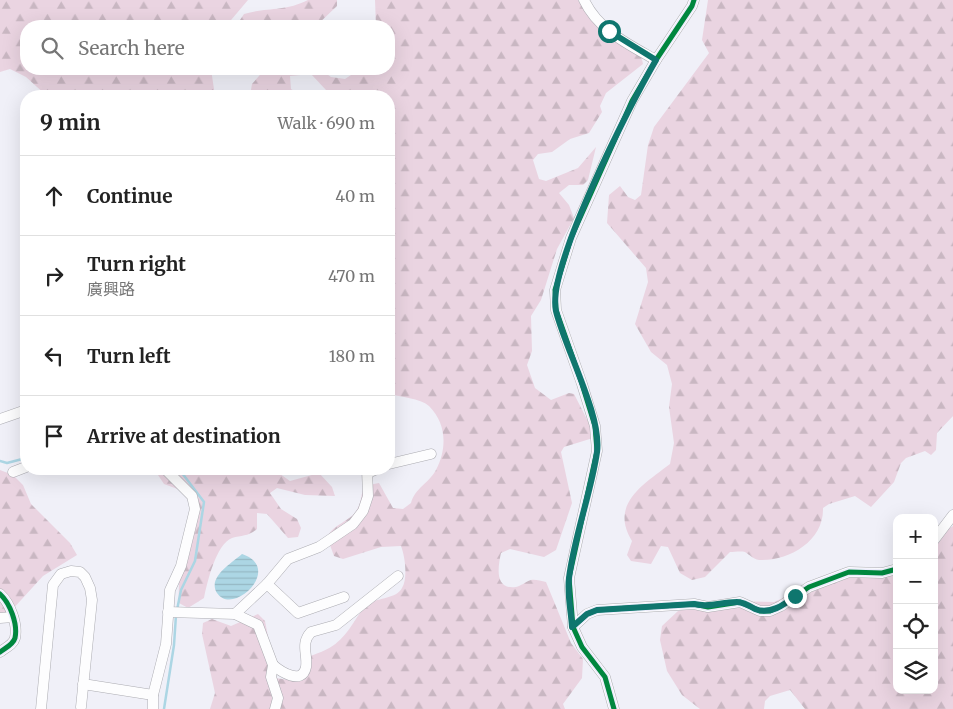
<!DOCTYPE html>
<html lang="en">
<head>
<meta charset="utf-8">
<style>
  body { margin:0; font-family:Merriweather,"Noto Sans TC",serif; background:#f6f6f6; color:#222 }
  .controls { position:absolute; right:15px; bottom:15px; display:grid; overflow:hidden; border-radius:10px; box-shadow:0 5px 20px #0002 }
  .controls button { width:45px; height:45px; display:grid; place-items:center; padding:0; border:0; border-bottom:1px solid #e0e0e0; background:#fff; color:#222; font:25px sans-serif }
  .stop { position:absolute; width:15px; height:15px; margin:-11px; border:4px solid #0f766e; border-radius:50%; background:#fff }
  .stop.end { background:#0f766e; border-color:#fff; box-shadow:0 1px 5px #0008 }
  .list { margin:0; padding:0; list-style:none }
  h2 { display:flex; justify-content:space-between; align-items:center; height:65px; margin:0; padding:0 20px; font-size:21px }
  h2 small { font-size:16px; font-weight:400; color:#767676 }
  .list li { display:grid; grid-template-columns:32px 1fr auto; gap:15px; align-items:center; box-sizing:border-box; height:80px; padding:0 20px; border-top:1px solid #e0e0e0 }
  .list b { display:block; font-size:19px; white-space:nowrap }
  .list p { margin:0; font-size:16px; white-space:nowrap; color:#767676 }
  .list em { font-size:16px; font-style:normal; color:#767676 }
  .icon { flex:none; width:28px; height:28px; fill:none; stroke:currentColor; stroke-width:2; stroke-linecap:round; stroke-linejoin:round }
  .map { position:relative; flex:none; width:953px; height:709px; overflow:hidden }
  .search { position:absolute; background:#fff; box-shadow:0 5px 20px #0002; left:20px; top:20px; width:375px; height:55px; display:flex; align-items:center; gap:12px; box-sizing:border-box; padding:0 18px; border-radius:20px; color:#767676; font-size:19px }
  .panel { position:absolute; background:#fff; box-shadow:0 5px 20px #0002; left:20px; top:90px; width:375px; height:385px; border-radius:20px }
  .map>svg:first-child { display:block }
</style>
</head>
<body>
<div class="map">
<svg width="953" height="709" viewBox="0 0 953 709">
  <defs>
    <pattern id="forest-firs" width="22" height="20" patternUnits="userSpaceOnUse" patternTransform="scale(1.25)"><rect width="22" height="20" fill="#ead4e1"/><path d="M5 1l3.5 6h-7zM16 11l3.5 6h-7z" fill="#c9b7c2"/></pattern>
    <pattern id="water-rules" width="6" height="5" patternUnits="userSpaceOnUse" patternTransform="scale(1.25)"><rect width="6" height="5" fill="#acd6e4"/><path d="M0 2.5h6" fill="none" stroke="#95b8c4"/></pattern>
  </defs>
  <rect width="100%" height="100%" fill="#f0f0f8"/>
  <g fill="url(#forest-firs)">
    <polygon points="0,0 248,0 226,26 26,26 26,69 211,69 215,96 47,96 26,77 10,69 0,72"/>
    <path d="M308,0h29v6l-21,20h-73l-3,-6 4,-6c24,-7 40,-2 64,-14z"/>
    <path d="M375,0h203c8,11 18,30 30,37 13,8 33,9 35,27l-37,29 -6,13 2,6 -13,21 -19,6 -18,13 -14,2 -5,6 6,19 7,2 32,-13 18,-21 -8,33 -5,5h-14l-10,8 10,12 5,13 -17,31 -16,51 -10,16 1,35 -5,14 8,23 16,12 18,-7 5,1 20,39 -1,5 -29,9 -3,5 11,51 -16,47 -12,7 -34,-8 -9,4c-3,14 -7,37 15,34 5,-1 9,-5 15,-7 4,-1 10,1 15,2l25,61 12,16 -1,19 -19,26 2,5h-355l5,-16 -13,-59 1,-11 9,-4 19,7 27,-12 7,7 11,57 19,3 7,-6 8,-19c22,-7 31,-14 44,-34 4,-6 8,-13 15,-18 10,-7 27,-5 33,-16 6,-10 3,-32 -1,-42l-20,1 -38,12 -9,-3 -7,-19c8,-14 22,-15 29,-26 10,-14 -1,-25 23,-28l14,25 10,1 8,-6c4,-15 18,-20 25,-33 11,-21 11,-46 -7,-64 -9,-8 -29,-9 -40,-12v-298h-41l-1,-2 -21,-4 -15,-16 -21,2 1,13 11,7h-52l2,-12 13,-15h55l11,8 14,2 15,-10h29v-43h-13z"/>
    <path d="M708,0h245v416l-16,17 -1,17 -5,5 -6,-4 -19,7 -5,5 -7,19 -23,25 -16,-11 -26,8 -6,4c1,33 -34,53 -64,52 -6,-1 -9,-5 -14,-8 -4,-1 -11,0 -15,0l-25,25 -13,3 -12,-7 -12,-26 -7,-1 -10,18 -20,-3 -4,-6 5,-14c-23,-37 12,-57 38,-77l4,-21 -5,-36 3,-23 -5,-19 -16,-13 -16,-28 13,-42 -2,-14 -39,-45 2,-28 11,-9 8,11 7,3 6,-5 7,-50 6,-18 55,-74 -7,-13z"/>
    <path d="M154,469h119l17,12 29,-8 13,14 3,9 -30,-1 -28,-7 -7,5 11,16 16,10 4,9 -3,9 -10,1 -21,-24 -10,-1v16c-9,8 -15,6 -25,9 -16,6 -25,45 -28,60l-16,10 -9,-5c-2,-32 6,-62 18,-90l-6,-19 -27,-10z"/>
    <polygon points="0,470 13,475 23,485 31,504 70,543 77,555 43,576 11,611 0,617"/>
    <polygon points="953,526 953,709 805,709 790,690 770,696 765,701 764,709 700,709 682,695 667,671 660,640 662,626 678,611 711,601 774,602 836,574 897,571 897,690 934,690 934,538"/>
  </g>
  <path fill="url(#water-rules)" d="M242,554c42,14 -9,63 -25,39 -10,-16 15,-30 25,-39z"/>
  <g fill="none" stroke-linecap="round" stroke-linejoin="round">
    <g stroke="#acd6e4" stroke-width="2.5">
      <polyline points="0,461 7,463 26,458"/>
      <polyline points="177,610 181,590 195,561 204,502 179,469"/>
      <polyline points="164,709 174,645 176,615"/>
    </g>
    <defs>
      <g id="minor">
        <path d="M584,0c14,30 44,44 72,60"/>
        <polyline points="0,419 26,410"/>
        <polyline points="389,464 431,454"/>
        <polyline points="13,472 26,467"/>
        <polyline points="368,473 377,469"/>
        <polyline points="934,540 953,515"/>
        <polyline points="267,584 298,613 344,597"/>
        <path d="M0,594c10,9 18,30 15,44 -2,7 -10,10 -15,14"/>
        <polyline points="168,612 235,614 258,625 273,665 271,677 278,698 275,709"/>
        <polyline points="235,614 267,584 288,559 319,547 353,524 363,511 368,496 367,469"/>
        <polyline points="0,618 13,617"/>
        <polyline points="573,627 587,614 597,610 694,604 708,607 740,602 760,611 770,611 781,606 809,587 849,572 882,573 897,569"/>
        <path d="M273,665c7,6 29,21 33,2 2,-13 -6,-23 5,-35l25,-7 62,-49"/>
        <polyline points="83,684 153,695"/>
        <polyline points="41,709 53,585 61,574 71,571 80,572 85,577 90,588 92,600 81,707"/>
        <polyline points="153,709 153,695 166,644 170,590 181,566 195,509 192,496 165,469"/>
        <polyline points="614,709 605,677 582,647 573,627 569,578 597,451 595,426 582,384 556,310 555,290 571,238 632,101 656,60 692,6 694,0"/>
      </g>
    </defs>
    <use href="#minor" stroke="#acacb2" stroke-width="11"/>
    <use href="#minor" stroke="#fdfdfe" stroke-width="10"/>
    <defs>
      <g id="cycleway">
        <path d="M0,594c10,9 18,30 15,44 -2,7 -10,10 -15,14"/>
        <polyline points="573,627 587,614 597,610 694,604 708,607 740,602 760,611 770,611 781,606 809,587 849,572 882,573 897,569"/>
        <polyline points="614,709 605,677 582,647 573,627 569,578 597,451 595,426 582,384 556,310 555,290 571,238 632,101 656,60 692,6 694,0"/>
      </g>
    </defs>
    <use href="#cycleway" stroke="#ececfc" stroke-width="8"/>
    <use href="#cycleway" stroke="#00873e" stroke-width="5"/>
  </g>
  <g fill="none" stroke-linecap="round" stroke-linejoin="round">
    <path stroke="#0f766e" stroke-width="6" d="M609,31l47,29c-25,43 -110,207 -100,251 9,38 46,104 41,141 -6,42 -23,84 -28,126 -2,16 2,33 3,49l15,-13 10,-4 97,-6c17,4 26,-2 43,-2 6,0 13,4 18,7 15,6 29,-4 40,-13"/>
  </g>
</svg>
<div class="controls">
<button>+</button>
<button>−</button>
<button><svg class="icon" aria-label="locate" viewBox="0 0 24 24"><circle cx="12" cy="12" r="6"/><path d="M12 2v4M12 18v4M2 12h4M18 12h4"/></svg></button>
<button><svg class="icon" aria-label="layers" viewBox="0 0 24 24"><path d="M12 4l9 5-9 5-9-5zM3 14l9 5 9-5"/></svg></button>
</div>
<div class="stop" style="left:609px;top:31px"></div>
<div class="stop end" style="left:795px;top:596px"></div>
<div class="search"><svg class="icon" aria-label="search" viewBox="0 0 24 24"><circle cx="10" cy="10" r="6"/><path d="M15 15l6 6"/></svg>Search here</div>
<section class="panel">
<h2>9 min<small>Walk · 690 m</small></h2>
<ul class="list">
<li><svg class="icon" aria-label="ahead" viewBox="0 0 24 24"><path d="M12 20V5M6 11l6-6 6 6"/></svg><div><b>Continue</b></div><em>40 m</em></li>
<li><svg class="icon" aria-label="right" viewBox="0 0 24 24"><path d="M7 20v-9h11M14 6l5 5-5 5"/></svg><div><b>Turn right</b><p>廣興路</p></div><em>470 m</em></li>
<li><svg class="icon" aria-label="left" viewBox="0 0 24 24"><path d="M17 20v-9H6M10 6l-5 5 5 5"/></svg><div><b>Turn left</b></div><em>180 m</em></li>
<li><svg class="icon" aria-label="arrive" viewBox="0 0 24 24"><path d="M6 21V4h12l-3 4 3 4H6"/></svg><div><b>Arrive at destination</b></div></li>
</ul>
</section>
</div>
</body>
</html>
